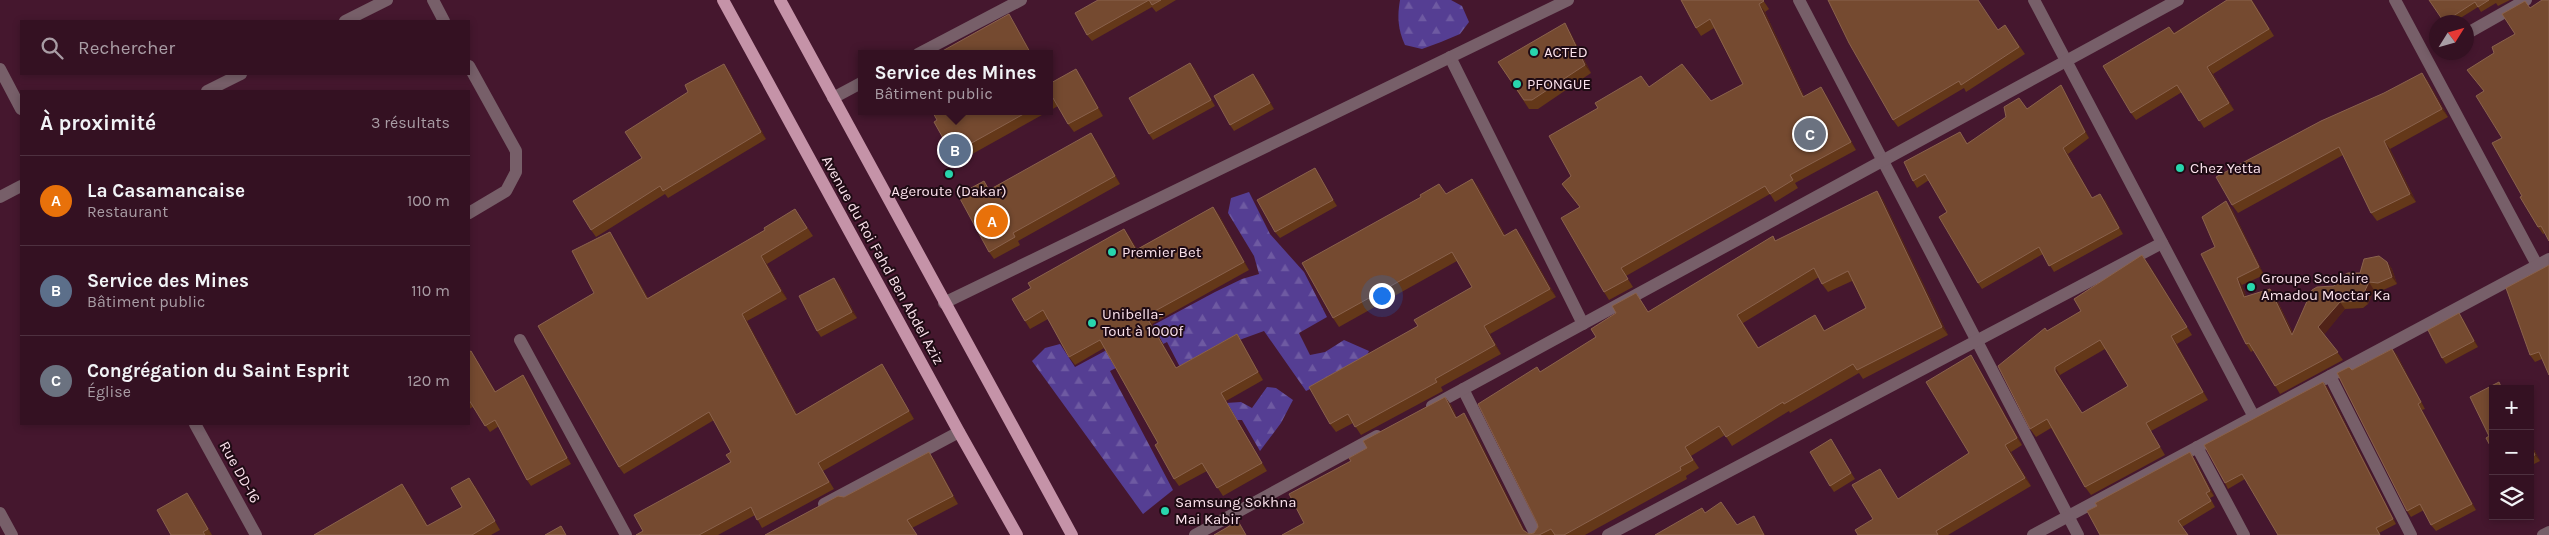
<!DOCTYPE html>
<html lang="fr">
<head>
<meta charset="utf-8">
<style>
  body { margin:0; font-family:Karla,sans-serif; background:#3f1f2f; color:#f1f3f6 }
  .controls { position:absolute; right:15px; bottom:15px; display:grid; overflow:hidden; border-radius:0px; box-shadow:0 2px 8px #0003 }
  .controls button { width:45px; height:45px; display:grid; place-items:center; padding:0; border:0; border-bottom:1px solid #4e3140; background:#341122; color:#f1f3f6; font:25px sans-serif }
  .compass { position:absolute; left:2429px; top:15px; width:45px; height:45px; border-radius:50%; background:#341122; box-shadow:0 2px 8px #0003; rotate:53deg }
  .you { position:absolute; left:1381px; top:295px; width:18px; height:18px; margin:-12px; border:4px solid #fff; border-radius:50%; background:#1a73e8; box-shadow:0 0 0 8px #1a73e833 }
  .badge { display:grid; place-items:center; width:32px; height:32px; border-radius:50%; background:#bca0f2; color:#fff; font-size:16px; font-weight:700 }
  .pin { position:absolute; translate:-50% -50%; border:2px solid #fff; box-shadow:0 1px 5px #0006 }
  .popup { position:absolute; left:858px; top:50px; width:195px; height:65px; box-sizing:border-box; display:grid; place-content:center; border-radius:0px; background:#341122; filter:drop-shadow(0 1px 4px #0005); font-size:16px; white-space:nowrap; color:#a99da5 }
  .popup b { font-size:19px; color:#f1f3f6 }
  .popup::after { content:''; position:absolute; left:50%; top:100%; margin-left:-10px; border:10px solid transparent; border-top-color:#341122 }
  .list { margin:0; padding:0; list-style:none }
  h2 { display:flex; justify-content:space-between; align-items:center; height:65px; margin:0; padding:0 20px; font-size:21px }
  h2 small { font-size:16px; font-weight:400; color:#a99da5 }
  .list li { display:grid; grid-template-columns:32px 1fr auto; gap:15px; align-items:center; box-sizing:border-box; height:90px; padding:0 20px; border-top:1px solid #4e3140 }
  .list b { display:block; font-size:19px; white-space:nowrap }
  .list p { margin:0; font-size:16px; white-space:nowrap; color:#a99da5 }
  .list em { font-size:16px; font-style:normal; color:#a99da5 }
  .icon { flex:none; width:28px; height:28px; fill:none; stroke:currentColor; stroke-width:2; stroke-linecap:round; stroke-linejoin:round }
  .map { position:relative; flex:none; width:2549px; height:535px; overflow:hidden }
  .search { position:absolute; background:#341122; box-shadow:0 2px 8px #0003; left:20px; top:20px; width:450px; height:55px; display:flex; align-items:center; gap:12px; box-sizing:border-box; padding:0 18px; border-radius:0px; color:#a99da5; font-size:19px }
  .panel { position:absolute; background:#341122; box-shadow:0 2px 8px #0003; left:20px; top:90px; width:450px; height:335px; border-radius:0px }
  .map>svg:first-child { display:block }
</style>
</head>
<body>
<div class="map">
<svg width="2549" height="535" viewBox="0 0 2549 535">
  <defs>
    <pattern id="forest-firs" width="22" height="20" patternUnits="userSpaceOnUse" patternTransform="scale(1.25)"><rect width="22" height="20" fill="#553e93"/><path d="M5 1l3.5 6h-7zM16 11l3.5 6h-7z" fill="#6e5aa2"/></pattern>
  </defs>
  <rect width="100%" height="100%" fill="#45172e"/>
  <g fill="url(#forest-firs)">
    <path d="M1400,0h51l11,6 7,16 -9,12 -19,8 -19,7 -17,-4c-7,-15 -8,-28 -5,-45z"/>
    <polygon points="1249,192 1270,234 1304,272 1327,317 1299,333 1310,355 1325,352 1344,340 1369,351 1363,363 1306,391 1264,331 1242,339 1203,361 1226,403 1241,402 1252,408 1267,387 1276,388 1293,400 1281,423 1260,451 1242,420 1235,420 1212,429 1167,342 1110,371 1173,490 1143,514 1032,361 1045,348 1060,344 1075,367 1215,292 1242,279 1259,274 1254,256 1228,213 1231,198"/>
  </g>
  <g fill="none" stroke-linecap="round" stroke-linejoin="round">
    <g stroke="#775f69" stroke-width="12">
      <polyline points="433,0 444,21"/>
      <polyline points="1799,0 2078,535"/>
      <polyline points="2034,0 2254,417"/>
      <polyline points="2395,0 2537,265"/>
      <polyline points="345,21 387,0"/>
      <polyline points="2466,34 2526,0"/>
      <polyline points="918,54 1021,0"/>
      <polyline points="1450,57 1583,324"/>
      <polyline points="469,66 516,151 516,172 506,191 469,213"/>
      <polyline points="0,69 21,109"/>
      <polyline points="207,91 241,74"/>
      <polyline points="833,98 861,83"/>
      <polyline points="0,197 21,186"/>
      <polyline points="944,303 1568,0"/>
      <polyline points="520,340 626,535"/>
      <polyline points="2330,376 2411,535"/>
      <polyline points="1463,389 1536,535"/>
      <polyline points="1432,406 2178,0"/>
      <polyline points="195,424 256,535"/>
      <polyline points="2197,447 2244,535"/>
      <polyline points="824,504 959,432"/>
      <polyline points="0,513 12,535"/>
      <polyline points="1195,535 1377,436"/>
      <polyline points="1608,535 2162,243"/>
      <polyline points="2033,535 2549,259"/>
      <polyline points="2543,535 2549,532"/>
    </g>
    <g stroke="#c593a8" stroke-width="12">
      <polyline points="723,0 959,432 1017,535"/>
      <polyline points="780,0 1072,535"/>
    </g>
  </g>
  <g fill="#643819" fill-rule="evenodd">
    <polygon points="1098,0 1176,0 1156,12 1152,7 1092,41 1087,35"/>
    <polygon points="1681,0 1763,0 1769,9 1765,12 1804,96 1826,95 1856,150 1795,183 1798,188 1775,202 1770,194 1626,276 1633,287 1609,300 1604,292 1580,207 1562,184 1571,176 1649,87 1711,101 1743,84 1714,28 1701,36 1696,28"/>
    <polygon points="2227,0 2252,0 2274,36 2213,74 2234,110 2204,128 2182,92 2136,120 2131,113 2169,27 2174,33"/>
    <polygon points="2429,0 2510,0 2498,6 2496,3 2481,12 2478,7 2454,22 2444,22"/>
    <polygon points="2005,25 2025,54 1966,92 1964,88 1898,127 1893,120 1998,30"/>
    <polygon points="1570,32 1591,73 1538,109 1529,109 1498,62"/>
    <polygon points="2515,34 2545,233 2543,234 2538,227 2522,196 2502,138 2484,91 2467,70 2494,53"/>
    <polygon points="1190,63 1195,69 1215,106 1153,140 1149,134"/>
    <polygon points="729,71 766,139 668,198 665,194 596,237 591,230 642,158"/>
    <polygon points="1082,78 1103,116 1074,132 1068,124 1058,106 958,162 952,154 937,120 932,111 1049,111 1049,83 1049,84"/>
    <polygon points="1258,80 1274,109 1234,131 1230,125"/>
    <polygon points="2427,80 2448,117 2390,149 2416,202 2377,221 2371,213 2343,155 2238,213 2232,205"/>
    <polygon points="2061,85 2065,92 2089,138 2068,154 2092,198 2105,200 2123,234 2054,272 2043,254 1982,289 1978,283 1947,212 1929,180 1917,188 1913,181 1960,132 1967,143 2027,109"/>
    <polygon points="1096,140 1120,184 1018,241 1020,245 994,259 989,252 989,189"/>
    <polygon points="1315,168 1337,206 1280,238 1275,232"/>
    <polygon points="1472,179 1478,187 1505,235 1522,237 1556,297 1490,334 1501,354 1441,387 1443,391 1361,435 1353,423 1336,432 1330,424 1418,326 1472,287 1457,261 1339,327 1333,318 1446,194"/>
    <path d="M1877,191l6,9 65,135 -85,44 -4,-6 -69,40 -1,-2 -57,35 -7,-11 -34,21 8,12 -13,8 1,3 -102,56h-303l22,-12 47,-62 16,-13 78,-51 6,8 6,13 13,4 55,110 4,2 5,-1 4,-6 2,-155 56,-35 20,-24 20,-20 12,19 125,-76 3,5zM1819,277l3,7 6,8 24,-11 14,27 -41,23 -10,-16 -56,33 -16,-25z"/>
    <polygon points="1213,207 1219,215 1249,270 1152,324 1176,368 1237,334 1242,342 1263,380 1226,401 1267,471 1223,496 1207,471 1179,486 1174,479 1158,443 1104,348 1075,365 1069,357 1048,319 1030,329 1025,321 1031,288 1124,229 1137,249"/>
    <polygon points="795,209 813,236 767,264 787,299 747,321 797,414 882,364 887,372 914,419 823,471 834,489 762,528 755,515 718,535 636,535 643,531 731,462 731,452 714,420 624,474 619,467 594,293 615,240 648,298 765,230"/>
    <polygon points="2232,209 2264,275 2242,285 2246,296 2275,296 2293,333 2334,286 2360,273 2387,262 2392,269 2397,284 2383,290 2374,290 2368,304 2363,308 2345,309 2324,334 2343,360 2280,394 2254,350 2251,352 2246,344 2215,247"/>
    <path d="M2148,263l44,72 -15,9 31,56 -57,31 14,24 -74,40 -6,-8 -34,-59 -15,9 -6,-8 17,-98 34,-20zM2105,349l23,37 -46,27 -22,-35v-3z"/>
    <polygon points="2549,265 2542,359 2535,362 2530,355"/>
    <polygon points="839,284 857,318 821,337 817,331"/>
    <polygon points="2463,319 2478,347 2446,364 2442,358"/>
    <polygon points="2392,349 2397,355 2425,409 2422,410 2476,510 2436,531 2431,525 2424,510 2411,517 2407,511 2352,370"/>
    <polygon points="471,351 496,392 523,375 527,381 571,464 531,486 527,480 499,426 490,432 473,407 469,409 469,352"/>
    <polygon points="1976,363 2022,445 2011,452 2031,486 1948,535 1858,535 1873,519 1885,477 1898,499 1969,453"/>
    <polygon points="2323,382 2327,387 2396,524 2379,533 2380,535 2278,535 2245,479 2228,489 2225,483"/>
    <polygon points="2530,442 2540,461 2530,466"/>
    <polygon points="1835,446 1855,479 1834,492 1830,486"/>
    <polygon points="2194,458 2214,496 2210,498 2215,507 2182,527 2087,511"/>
    <polygon points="934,459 958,504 912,528 844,497"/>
    <polygon points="475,486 500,530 491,535 314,535 408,492 428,526 462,507"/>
    <polygon points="192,499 212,535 171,535"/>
  </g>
  <g fill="#512318">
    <polygon points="1759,4 1765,12 1808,105 1803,97"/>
    <polygon points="1009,14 1014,22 1032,54 1031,54"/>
    <polygon points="1565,23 1570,32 1591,73 1585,65"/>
    <polygon points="1190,63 1195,69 1215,106 1211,100"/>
    <polygon points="724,64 729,71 766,139 761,132"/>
    <polygon points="2207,67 2213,74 2234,110 2229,103"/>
    <polygon points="1076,69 1082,78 1103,116 1098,108"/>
    <polygon points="2422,73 2427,80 2448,117 2442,109"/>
    <polygon points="1253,74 1258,80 1274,109 1270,103"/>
    <polygon points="2061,85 2065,92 2089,138 2085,132"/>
    <polygon points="1821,87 1826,95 1856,150 1851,142"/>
    <polygon points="1091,133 1096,140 1120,184 1115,176"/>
    <polygon points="2384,141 2390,149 2416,202 2410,194"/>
    <polygon points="2063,148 2068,154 2096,205 2092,198"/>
    <polygon points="1315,168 1319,174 1337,206 1333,200"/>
    <polygon points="1472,179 1478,187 1510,244 1504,236"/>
    <polygon points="1877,191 1883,200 1948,335 1942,327"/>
    <polygon points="2100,194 2105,200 2123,234 2119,228"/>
    <polygon points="2226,201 2232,209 2264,275 2259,267"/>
    <polygon points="1213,207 1219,215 1249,270 1244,262"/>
    <polygon points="1124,229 1130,237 1141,258 1136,250"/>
    <polygon points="1516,229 1522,237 1556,297 1550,289"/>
    <polygon points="610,232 615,240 652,307 647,299"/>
    <polygon points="2142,255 2148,263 2192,335"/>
    <polygon points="761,256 767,264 787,299 781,291"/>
    <polygon points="2387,262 2392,269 2397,284 2392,277"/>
    <polygon points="834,278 839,284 857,318 852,312"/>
    <polygon points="2237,278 2242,285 2249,304 2244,297"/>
    <polygon points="2369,282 2374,290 2368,304 2362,297"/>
    <polygon points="2270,289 2275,296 2297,342 2292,335"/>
    <polygon points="2340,302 2345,309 2324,335 2318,327"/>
    <polygon points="2459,313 2463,319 2478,347 2474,341"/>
    <polygon points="742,314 747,321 801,422 796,415"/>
    <polygon points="1146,316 1152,324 1181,376 1176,368"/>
    <polygon points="1484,326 1490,334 1501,354 1495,345"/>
    <polygon points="1237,334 1242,342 1263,380 1258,372"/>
    <polygon points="2171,336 2177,344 2208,400 2203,392"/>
    <polygon points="2392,349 2397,355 2425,409 2421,402"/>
    <polygon points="1971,355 1976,363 2022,445 2017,438"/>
    <polygon points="882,364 887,372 914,419 909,411"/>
    <polygon points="2055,367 2060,375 2060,378 2087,421 2055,371"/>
    <polygon points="523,375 527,381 571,464 567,458"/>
    <polygon points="2323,382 2327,387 2396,524 2393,519"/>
    <polygon points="1221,393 1226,401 1267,471 1262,463"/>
    <polygon points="1445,397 1451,405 1462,427 1456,418"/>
    <polygon points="2418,404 2422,410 2476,510 2472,504"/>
    <polygon points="1464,413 1470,422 1527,535 1523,530"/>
    <polygon points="2530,442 2540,461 2535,455 2530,445"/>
    <polygon points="2005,445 2011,452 2031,486 2025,478"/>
    <polygon points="929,452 934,459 958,504 953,496"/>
    <polygon points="2190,452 2194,458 2214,496 2210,491"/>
    <polygon points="469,478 475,486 500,530 495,521"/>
    <polygon points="402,484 408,492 433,534 427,526"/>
    <polygon points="187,493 192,499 212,535 208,529"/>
    <polygon points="1754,516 1759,524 1765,535 1764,535"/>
  </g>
  <g fill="#754a30" stroke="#8a624d" fill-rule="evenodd">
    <polygon points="1098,0 1161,0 1152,5 1149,0 1087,35 1075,13"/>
    <polygon points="1681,0 1763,0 1764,1 1759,4 1803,97 1821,87 1851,142 1790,175 1793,180 1770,194 1765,186 1621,268 1628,279 1604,292 1561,218 1580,207 1562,184 1571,176 1549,136 1598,108 1595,103 1641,76 1649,87 1682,64 1711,101 1743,84 1710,19 1696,28"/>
    <polygon points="1828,0 1978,0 1998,30 2005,25 2019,47 1961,85 1959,81 1893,120 1849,43"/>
    <polygon points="2227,0 2251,0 2269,29 2207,67 2229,103 2199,121 2177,85 2131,113 2103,66 2169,27 2174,34"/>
    <polygon points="2429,0 2489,0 2478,7 2475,2 2444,22"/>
    <polygon points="2542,0 2549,0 2549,241 2541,226 2538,227 2520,197 2522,196 2492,143 2502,138 2476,96 2484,91 2467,70 2494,53 2492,47 2515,34 2502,14 2525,1 2530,8"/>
    <polygon points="1009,14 1031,54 937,54"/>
    <polygon points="1565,23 1585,65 1532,100 1524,100 1498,62"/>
    <polygon points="1190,63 1211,100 1149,134 1129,98"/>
    <polygon points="724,64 761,132 663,191 660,186 591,230 573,201 642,158 625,132 688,92 685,85"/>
    <polygon points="1076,69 1098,108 1068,124 1053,98 1049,100 1049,84"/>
    <polygon points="2422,73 2442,109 2384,141 2410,194 2371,213 2339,147 2232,205 2216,177 2321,121 2384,93"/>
    <polygon points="1253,74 1270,103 1230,125 1214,96"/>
    <polygon points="2061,85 2085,132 2063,148 2092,198 2100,194 2119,228 2049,266 2039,247 1978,283 1939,217 1947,212 1925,174 1913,181 1904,162 1960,132 1967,144 2006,117 2004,107 2019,98 2027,109"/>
    <polygon points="932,111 1029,111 952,154 934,122 937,120"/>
    <polygon points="1091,133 1115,176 1013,233 1015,237 989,252 958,195 984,181 989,190"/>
    <polygon points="1315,168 1333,200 1275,232 1257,200"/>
    <polygon points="1472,179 1504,236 1516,229 1550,289 1484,326 1495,345 1435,379 1437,382 1355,427 1348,414 1330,424 1309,387 1418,326 1414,320 1472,287 1452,252 1333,318 1302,263 1421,197 1420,195 1439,184 1446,194"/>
    <path d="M1877,191l65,136 -85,43 -4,-6 -69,40 -1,-2 -57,35 -7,-11 -34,21 8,13 -13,7 1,3 -117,65h-9l-4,-6 -12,6h-257l22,-12 -15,-29 62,-33 -2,-3 18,-10 -4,-7 82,-44 11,21 8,-5 59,117 6,4 5,-1 4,-6 -1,-4 -59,-119 59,-37 3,5 56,-35 -5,-8 25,-16 -4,-7 24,-13 12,19 125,-76 2,5zM1814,268l8,16 26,-13 18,37 -42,23 -9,-16 -57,33 -21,-33z"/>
    <polygon points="2226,201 2259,267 2237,278 2244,297 2270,289 2292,335 2312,290 2317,287 2334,286 2338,278 2348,273 2360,273 2364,259 2379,256 2387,262 2392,277 2378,283 2369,282 2362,297 2358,301 2340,302 2318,327 2338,352 2275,386 2249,343 2246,344 2201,254 2215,247 2202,217"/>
    <polygon points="1213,207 1244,262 1146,316 1176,368 1237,334 1258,372 1221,393 1262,463 1217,488 1202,463 1174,479 1155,445 1158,443 1100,340 1069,357 1043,310 1025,321 1012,299 1031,288 1028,283 1124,229 1136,250"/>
    <polygon points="795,209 807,228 761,256 781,291 742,314 796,415 882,364 909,411 818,463 829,482 757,520 751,507 699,535 636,535 643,531 634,515 731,462 726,455 731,452 709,412 619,467 538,326 594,293 572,251 610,232 647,299 765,230 764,228"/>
    <path d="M2142,255l45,72 -16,9 32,56 -57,31 14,24 -75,40 -38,-68 -17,10 -32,-63 47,-38 2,3 34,-20 -7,-12zM2100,340l28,46 -46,27 -27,-42v-4z"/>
    <polygon points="2549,265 2549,375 2539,352 2530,355 2506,288"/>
    <polygon points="834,278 852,312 817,331 799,296"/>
    <polygon points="2459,313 2474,341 2442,358 2428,330"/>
    <polygon points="2392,349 2421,402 2418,404 2472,504 2431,525 2420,504 2407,511 2337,373 2349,367 2352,370"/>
    <polygon points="471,351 495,392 523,375 567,458 527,480 495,420 485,426 469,400 469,401 469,352"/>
    <polygon points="1971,355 2017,438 2005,445 2025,478 1936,531 1938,535 1858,535 1855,530 1873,519 1852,485 1880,469 1898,499 1969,453 1926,382"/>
    <polygon points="2323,382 2393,519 2376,528 2380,535 2278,535 2242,474 2225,483 2204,445"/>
    <polygon points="2499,382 2502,389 2493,389 2493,451 2486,438 2489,436 2470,397"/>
    <polygon points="1831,439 1851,473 1830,486 1810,452"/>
    <polygon points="2530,445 2535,455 2530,457"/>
    <polygon points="929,452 953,496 907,520 917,535 765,535 838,496 844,497"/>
    <polygon points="2190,452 2210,491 2206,493 2211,501 2178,521 2188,535 2100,535 2087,511 2097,506 2095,503"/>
    <polygon points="469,478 495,521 472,535 314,535 402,484 427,526 462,507 451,488"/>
    <polygon points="187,493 208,529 203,532 205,535 171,535 157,510"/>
    <polygon points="1721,502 1737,525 1754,516 1764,535 1655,535 1702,508 1705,513"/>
    <polygon points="1238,521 1246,535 1214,535"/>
    <polygon points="561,526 566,535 545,535"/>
  </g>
  <g fill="#28d5ad" stroke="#1f0b14" stroke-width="2">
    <circle cx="1534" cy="52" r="5"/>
    <circle cx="1517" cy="84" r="5"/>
    <circle cx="2180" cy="168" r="5"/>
    <circle cx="949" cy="174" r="5"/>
    <circle cx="1112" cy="252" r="5"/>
    <circle cx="2251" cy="287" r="5"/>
    <circle cx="1092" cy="323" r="5"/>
    <circle cx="1165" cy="511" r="5"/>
  </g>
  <g text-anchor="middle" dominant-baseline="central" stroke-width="4" stroke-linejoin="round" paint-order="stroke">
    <g font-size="15" fill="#fbe2ec" stroke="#1f0b14" text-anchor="start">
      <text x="1544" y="52">ACTED</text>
      <text x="1527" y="84">PFONGUE</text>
      <text x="2190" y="168">Chez Yetta</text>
      <text x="949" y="191" text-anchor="middle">Ageroute (Dakar)</text>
      <text x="1122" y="252">Premier Bet</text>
      <text x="2261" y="278">Groupe Scolaire<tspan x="2261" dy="17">Amadou Moctar Ka</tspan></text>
      <text x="1102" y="314">Unibella-<tspan x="1102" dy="17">Tout à 1000f</tspan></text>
      <text x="1175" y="502">Samsung Sokhna<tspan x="1175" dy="17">Mai Kabir</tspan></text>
    </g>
    <g font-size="15" fill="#fbe2ec" stroke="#1f0b14">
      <text transform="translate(883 260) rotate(61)">Avenue du Roi Fahd Ben Abdel Aziz</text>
      <text transform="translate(240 472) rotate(61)">Rue DD-16</text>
    </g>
  </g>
</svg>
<div class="controls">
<button>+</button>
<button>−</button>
<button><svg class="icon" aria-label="layers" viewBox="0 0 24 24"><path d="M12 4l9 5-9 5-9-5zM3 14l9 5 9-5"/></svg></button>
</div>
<svg class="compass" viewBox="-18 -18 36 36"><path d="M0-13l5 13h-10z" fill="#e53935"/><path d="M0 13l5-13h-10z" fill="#a99da5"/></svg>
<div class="you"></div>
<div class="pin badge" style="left:992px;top:221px;background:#e8710a">A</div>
<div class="pin badge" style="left:955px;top:150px;background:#5c6f8a">B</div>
<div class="popup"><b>Service des Mines</b>Bâtiment public</div>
<div class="pin badge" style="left:1810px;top:134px;background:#6b7280">C</div>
<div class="search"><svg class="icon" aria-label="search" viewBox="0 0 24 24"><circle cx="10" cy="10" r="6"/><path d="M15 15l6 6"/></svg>Rechercher</div>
<section class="panel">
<h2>À proximité<small>3 résultats</small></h2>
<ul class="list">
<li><span class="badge" style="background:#e8710a">A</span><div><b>La Casamancaise</b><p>Restaurant</p></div><em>100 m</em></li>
<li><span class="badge" style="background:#5c6f8a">B</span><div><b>Service des Mines</b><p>Bâtiment public</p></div><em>110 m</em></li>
<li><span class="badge" style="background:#6b7280">C</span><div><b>Congrégation du Saint Esprit</b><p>Église</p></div><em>120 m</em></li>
</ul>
</section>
</div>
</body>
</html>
